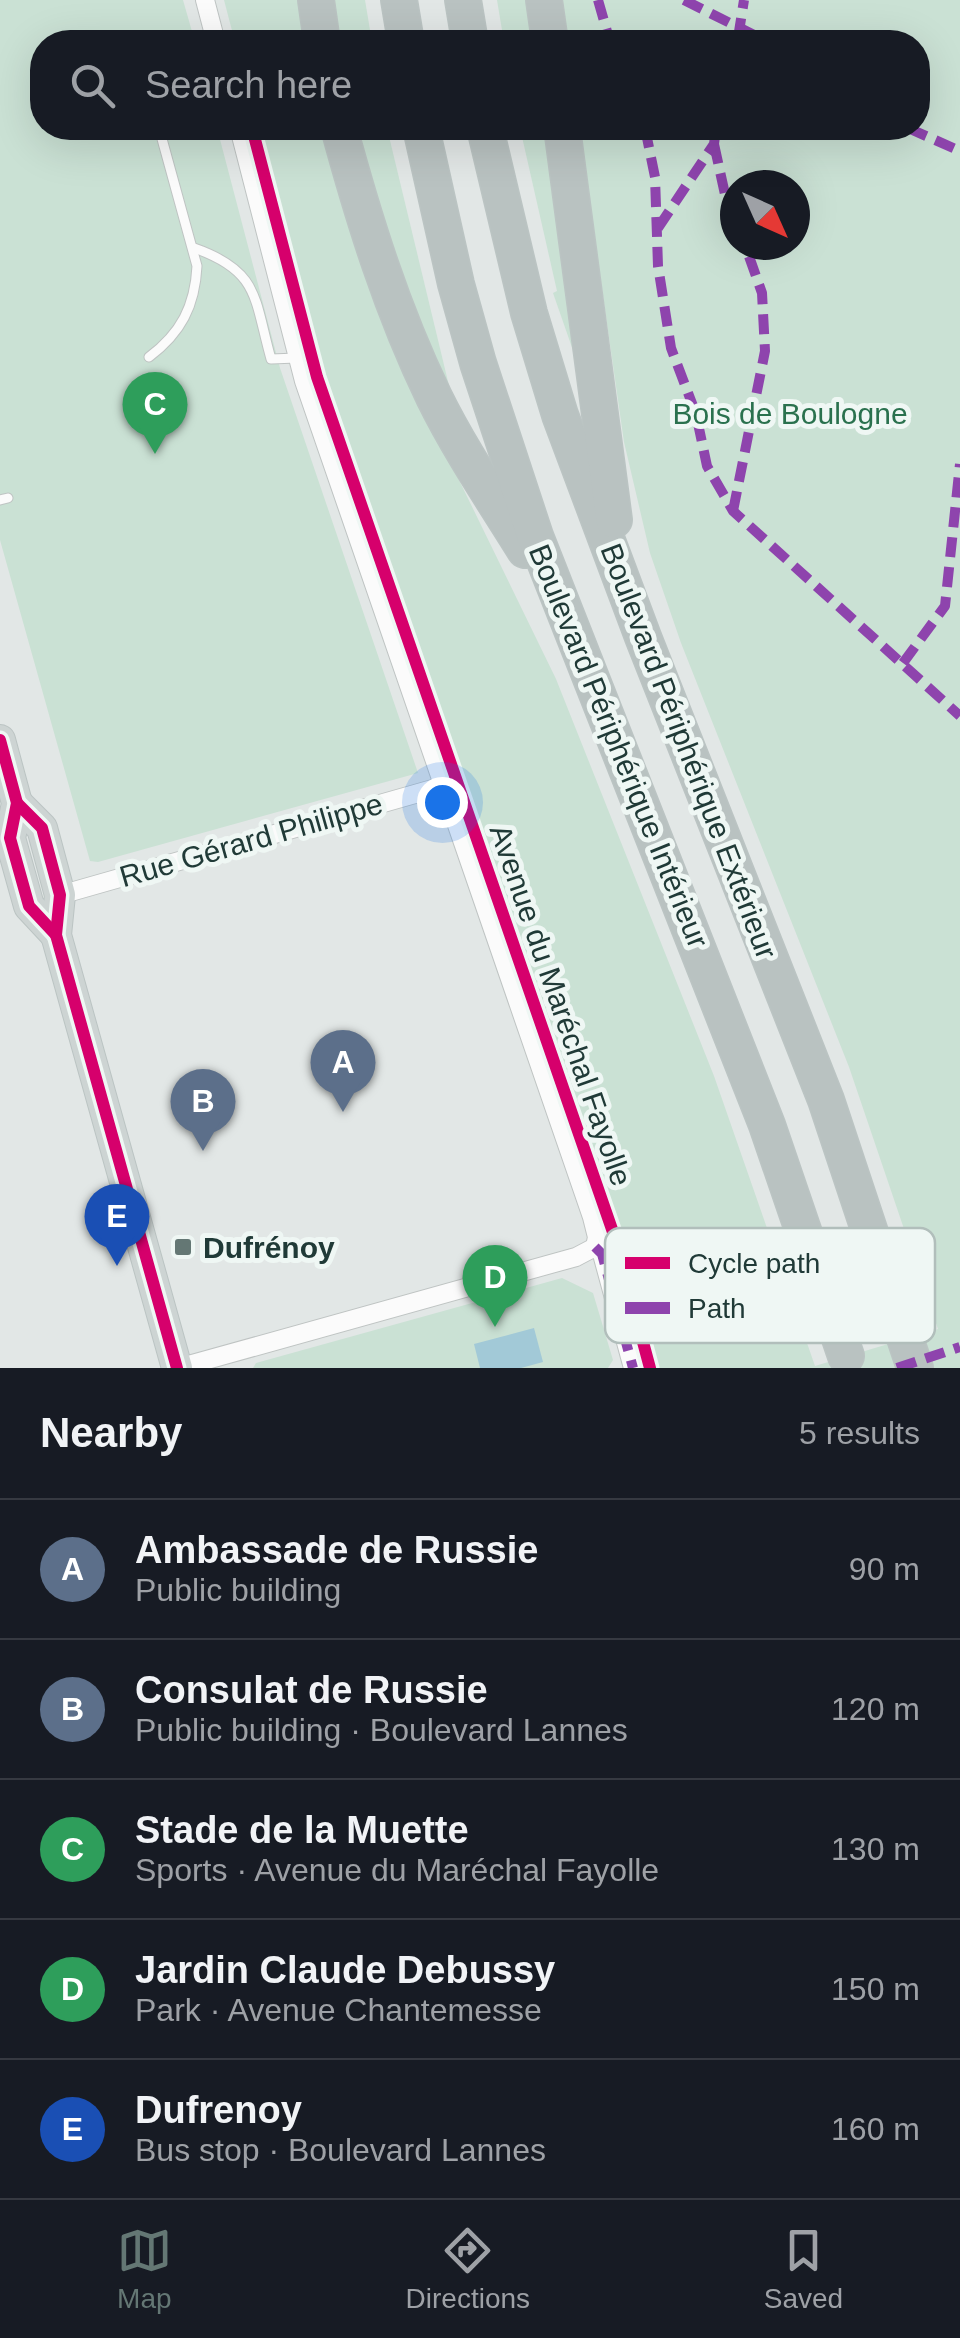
<!DOCTYPE html>
<html lang="en">
<head>
<meta charset="utf-8">
<style>
  body { margin:0; font-family:Arial,sans-serif; background:#20242c; color:#f1f3f6 }
  .compass { position:absolute; left:720px; top:170px; width:90px; height:90px; border-radius:50%; background:#171b24; box-shadow:0 10px 40px #0002; rotate:135deg }
  .you { position:absolute; left:442px; top:802px; width:35px; height:35px; margin:-25px; border:8px solid #fff; border-radius:50%; background:#1a73e8; box-shadow:0 0 0 15px #1a73e833 }
  .badge { display:grid; place-items:center; width:65px; height:65px; border-radius:50%; background:#647774; color:#fff; font-size:32px; font-weight:700 }
  .pin { position:absolute; translate:-50% -82px; filter:drop-shadow(0 2px 5px #0008) }
  .pin::after { content:''; position:absolute; top:52px; width:35px; height:30px; background:inherit; clip-path:polygon(0 0,100% 0,50% 100%) }
  .list { margin:0; padding:0; list-style:none }
  h2 { display:flex; justify-content:space-between; align-items:center; height:130px; margin:0; padding:0 40px; font-size:42px }
  h2 small { font-size:32px; font-weight:400; color:#9ea1a6 }
  .list li { display:grid; grid-template-columns:65px 1fr auto; gap:30px; align-items:center; box-sizing:border-box; height:140px; padding:0 40px; border-top:2px solid #363941 }
  .list b { display:block; font-size:38px; white-space:nowrap }
  .list p { margin:0; font-size:32px; white-space:nowrap; color:#9ea1a6 }
  .list em { font-size:32px; font-style:normal; color:#9ea1a6 }
  .icon { flex:none; width:55px; height:55px; fill:none; stroke:currentColor; stroke-width:2; stroke-linecap:round; stroke-linejoin:round }
  .map { position:relative; flex:none; width:960px; height:1368px; overflow:hidden }
  .search { position:absolute; background:#171b24; box-shadow:0 10px 40px #0002; left:30px; right:30px; top:30px; height:110px; display:flex; align-items:center; gap:25px; box-sizing:border-box; padding:0 35px; border-radius:40px; color:#9ea1a6; font-size:38px }
  .sheet { height:830px; background:#171b24 }
  nav { display:flex; justify-content:space-around; align-items:center; box-sizing:border-box; height:140px; border-top:2px solid #363941; background:#171b24; font-size:28px; color:#9ea1a6 }
  nav a { display:grid; justify-items:center; gap:5px }
  nav .on { color:#647774 }
  .map>svg:first-child { display:block }
</style>
</head>
<body>
<div class="map">
<svg width="960" height="1368" viewBox="0 0 960 1368">
  <rect width="100%" height="100%" fill="#e2e7e6"/>
  <g fill="#cae1d4" fill-rule="evenodd">
    <polygon points="0,0 183,0 195,42 42,42 42,128 217,128 280,368 418,773 98,862 90,861 0,540"/>
    <polygon points="224,0 298,0 305,42 235,42"/>
    <polygon points="331,0 365,0 372,42 337,42"/>
    <polygon points="497,0 531,0 537,42 504,42"/>
    <path d="M561,0h399v1368h-304l-36,-126 -302,-877 -60,-237h64l30,106 32,92 172,353 158,397 101,290 123,-37 -89,-262 -168,-424 -31,-90 -26,-111 -45,-314h339v-86h-351zM735,185h60v60h-60z"/>
    <path d="M356,128h31l64,266c-42,-85 -70,-175 -95,-266z"/>
    <polygon points="520,128 549,128 576,359 553,293 557,291"/>
    <polygon points="562,1278 593,1293 613,1360 608,1368 253,1368 256,1363"/>
  </g>
  <polygon fill="#a2c9d7" points="534,1328 543,1362 521,1368 480,1368 474,1344"/>
  <g fill="none" stroke-linecap="round" stroke-linejoin="round">
    <defs>
      <g id="lane">
        <path d="M194,248c66,23 60,51 77,111l26,-1"/>
        <path d="M149,357c32,-24 46,-51 48,-91l-38,-138"/>
        <polyline points="0,500 8,498"/>
      </g>
      <g id="street">
        <polyline points="205,0 216,42"/>
        <polyline points="239,128 304,381 592,1217 597,1237 595,1247 602,1254 633,1368"/>
        <polyline points="60,895 443,786"/>
        <polyline points="178,1368 576,1257 595,1247"/>
      </g>
      <g id="primary">
        <polyline points="0,740 17,803 10,838 29,906 56,935"/>
        <polyline points="17,803 42,828 60,895 56,935 177,1368"/>
      </g>
      <g id="highway">
        <polyline points="316,0 322,42"/>
        <polyline points="399,0 406,42"/>
        <polyline points="463,0 470,42"/>
        <polyline points="544,0 550,42"/>
        <path d="M339,128c25,92 53,182 95,269 26,53 60,103 91,153"/>
        <polyline points="421,128 456,284 478,363 535,536 767,1125 846,1356"/>
        <polyline points="485,128 529,313 560,415 643,637 826,1100 915,1368"/>
        <polyline points="562,128 614,520"/>
      </g>
    </defs>
    <use href="#lane" stroke="#bfc4c3" stroke-width="11"/>
    <use href="#street" stroke="#bfc4c3" stroke-width="20"/>
    <use href="#primary" stroke="#bbc4c3" stroke-width="32"/>
    <use href="#highway" stroke="#bbc4c3" stroke-width="38"/>
    <use href="#lane" stroke="#fbfbfb" stroke-width="9"/>
    <use href="#street" stroke="#fbfbfb" stroke-width="18"/>
    <use href="#primary" stroke="#cdd4d3" stroke-width="30"/>
    <use href="#highway" stroke="#b9c2c1" stroke-width="35"/>
    <g stroke="#8e44ad" stroke-width="10" stroke-dasharray="20 10" stroke-linecap="butt">
      <polyline points="598,0 610,42"/>
      <polyline points="684,0 768,42"/>
      <polyline points="738,38 744,0"/>
      <polyline points="645,128 655,177 658,266 671,348 696,414 707,466 733,511 960,716"/>
      <polyline points="908,128 960,151"/>
      <polyline points="714,144 728,208 735,223"/>
      <polyline points="658,228 714,144 716,128"/>
      <polyline points="733,511 765,351 762,293 745,245"/>
      <polyline points="903,663 945,606 960,464"/>
      <polyline points="595,1247 602,1254 633,1368"/>
      <polyline points="897,1368 960,1347"/>
    </g>
    <defs>
      <g id="cycleway">
        <polyline points="252,128 317,377 615,1238 650,1368"/>
        <polyline points="0,740 17,803 10,838 29,906 56,935"/>
        <polyline points="17,803 42,828 60,895 56,935 177,1368"/>
      </g>
    </defs>
    <use href="#cycleway" stroke="#eff7f4" stroke-width="19"/>
    <use href="#cycleway" stroke="#d6006c" stroke-width="12"/>
  </g>
  <rect fill="#647774" stroke="#eff7f4" stroke-width="4" x="173" y="1237" width="20" height="20" rx="5"/>
  <g text-anchor="middle" dominant-baseline="central" stroke-width="10" stroke-linejoin="round" paint-order="stroke">
    <g font-size="30" fill="#2a714e" stroke="#eff7f4">
      <text x="790" y="413">Bois de Boulogne</text>
    </g>
    <g font-size="30" fill="#203a37" stroke="#eff7f4">
      <text transform="translate(619 746) rotate(68)">Boulevard Périphérique Intérieur</text>
      <text transform="translate(689 751) rotate(69)">Boulevard Périphérique Extérieur</text>
      <text transform="translate(251 840) rotate(-16)">Rue Gérard Philippe</text>
      <text transform="translate(561 1005) rotate(71)">Avenue du Maréchal Fayolle</text>
    </g>
    <g font-size="30" font-weight="bold" fill="#203a37" stroke="#eff7f4" text-anchor="start">
      <text x="203" y="1247">Dufrénoy</text>
    </g>
  </g>
  <rect x="605" y="1228" width="330" height="115" rx="15" fill="#eff7f4" stroke="#b1bebb" stroke-width="2.5"/>
  <rect x="625" y="1257" width="45" height="12" fill="#d6006c"/>
  <rect x="625" y="1302" width="45" height="12" fill="#8e44ad"/>
  <g font-size="28" fill="#203a37">
    <text x="688" y="1273">Cycle path</text>
    <text x="688" y="1318">Path</text>
  </g>
</svg>
<svg class="compass" viewBox="-18 -18 36 36"><path d="M0-13l5 13h-10z" fill="#e53935"/><path d="M0 13l5-13h-10z" fill="#9ea1a6"/></svg>
<div class="you"></div>
<div class="pin badge" style="left:343px;top:1112px;background:#5c6f8a">A</div>
<div class="pin badge" style="left:203px;top:1151px;background:#5c6f8a">B</div>
<div class="pin badge" style="left:155px;top:454px;background:#2e9e5b">C</div>
<div class="pin badge" style="left:495px;top:1327px;background:#2e9e5b">D</div>
<div class="pin badge" style="left:117px;top:1266px;background:#1a4fb4">E</div>
<div class="search"><svg class="icon" aria-label="search" viewBox="0 0 24 24"><circle cx="10" cy="10" r="6"/><path d="M15 15l6 6"/></svg>Search here</div>
</div>
<section class="sheet">
<h2>Nearby<small>5 results</small></h2>
<ul class="list">
<li><span class="badge" style="background:#5c6f8a">A</span><div><b>Ambassade de Russie</b><p>Public building</p></div><em>90 m</em></li>
<li><span class="badge" style="background:#5c6f8a">B</span><div><b>Consulat de Russie</b><p>Public building · Boulevard Lannes</p></div><em>120 m</em></li>
<li><span class="badge" style="background:#2e9e5b">C</span><div><b>Stade de la Muette</b><p>Sports · Avenue du Maréchal Fayolle</p></div><em>130 m</em></li>
<li><span class="badge" style="background:#2e9e5b">D</span><div><b>Jardin Claude Debussy</b><p>Park · Avenue Chantemesse</p></div><em>150 m</em></li>
<li><span class="badge" style="background:#1a4fb4">E</span><div><b>Dufrenoy</b><p>Bus stop · Boulevard Lannes</p></div><em>160 m</em></li>
</ul>
</section>
<nav>
<a class="on"><svg class="icon" aria-label="map" viewBox="0 0 24 24"><path d="M3 6l6-2 6 2 6-2v14l-6 2-6-2-6 2zM9 4v14M15 6v14"/></svg>Map</a>
<a><svg class="icon" aria-label="directions" viewBox="0 0 24 24"><path d="M12 3l9 9-9 9-9-9zM9 14v-3h6M13 9l2 2-2 2"/></svg>Directions</a>
<a><svg class="icon" aria-label="saved" viewBox="0 0 24 24"><path d="M7 4h10v16l-5-4-5 4z"/></svg>Saved</a>
</nav>
</body>
</html>
